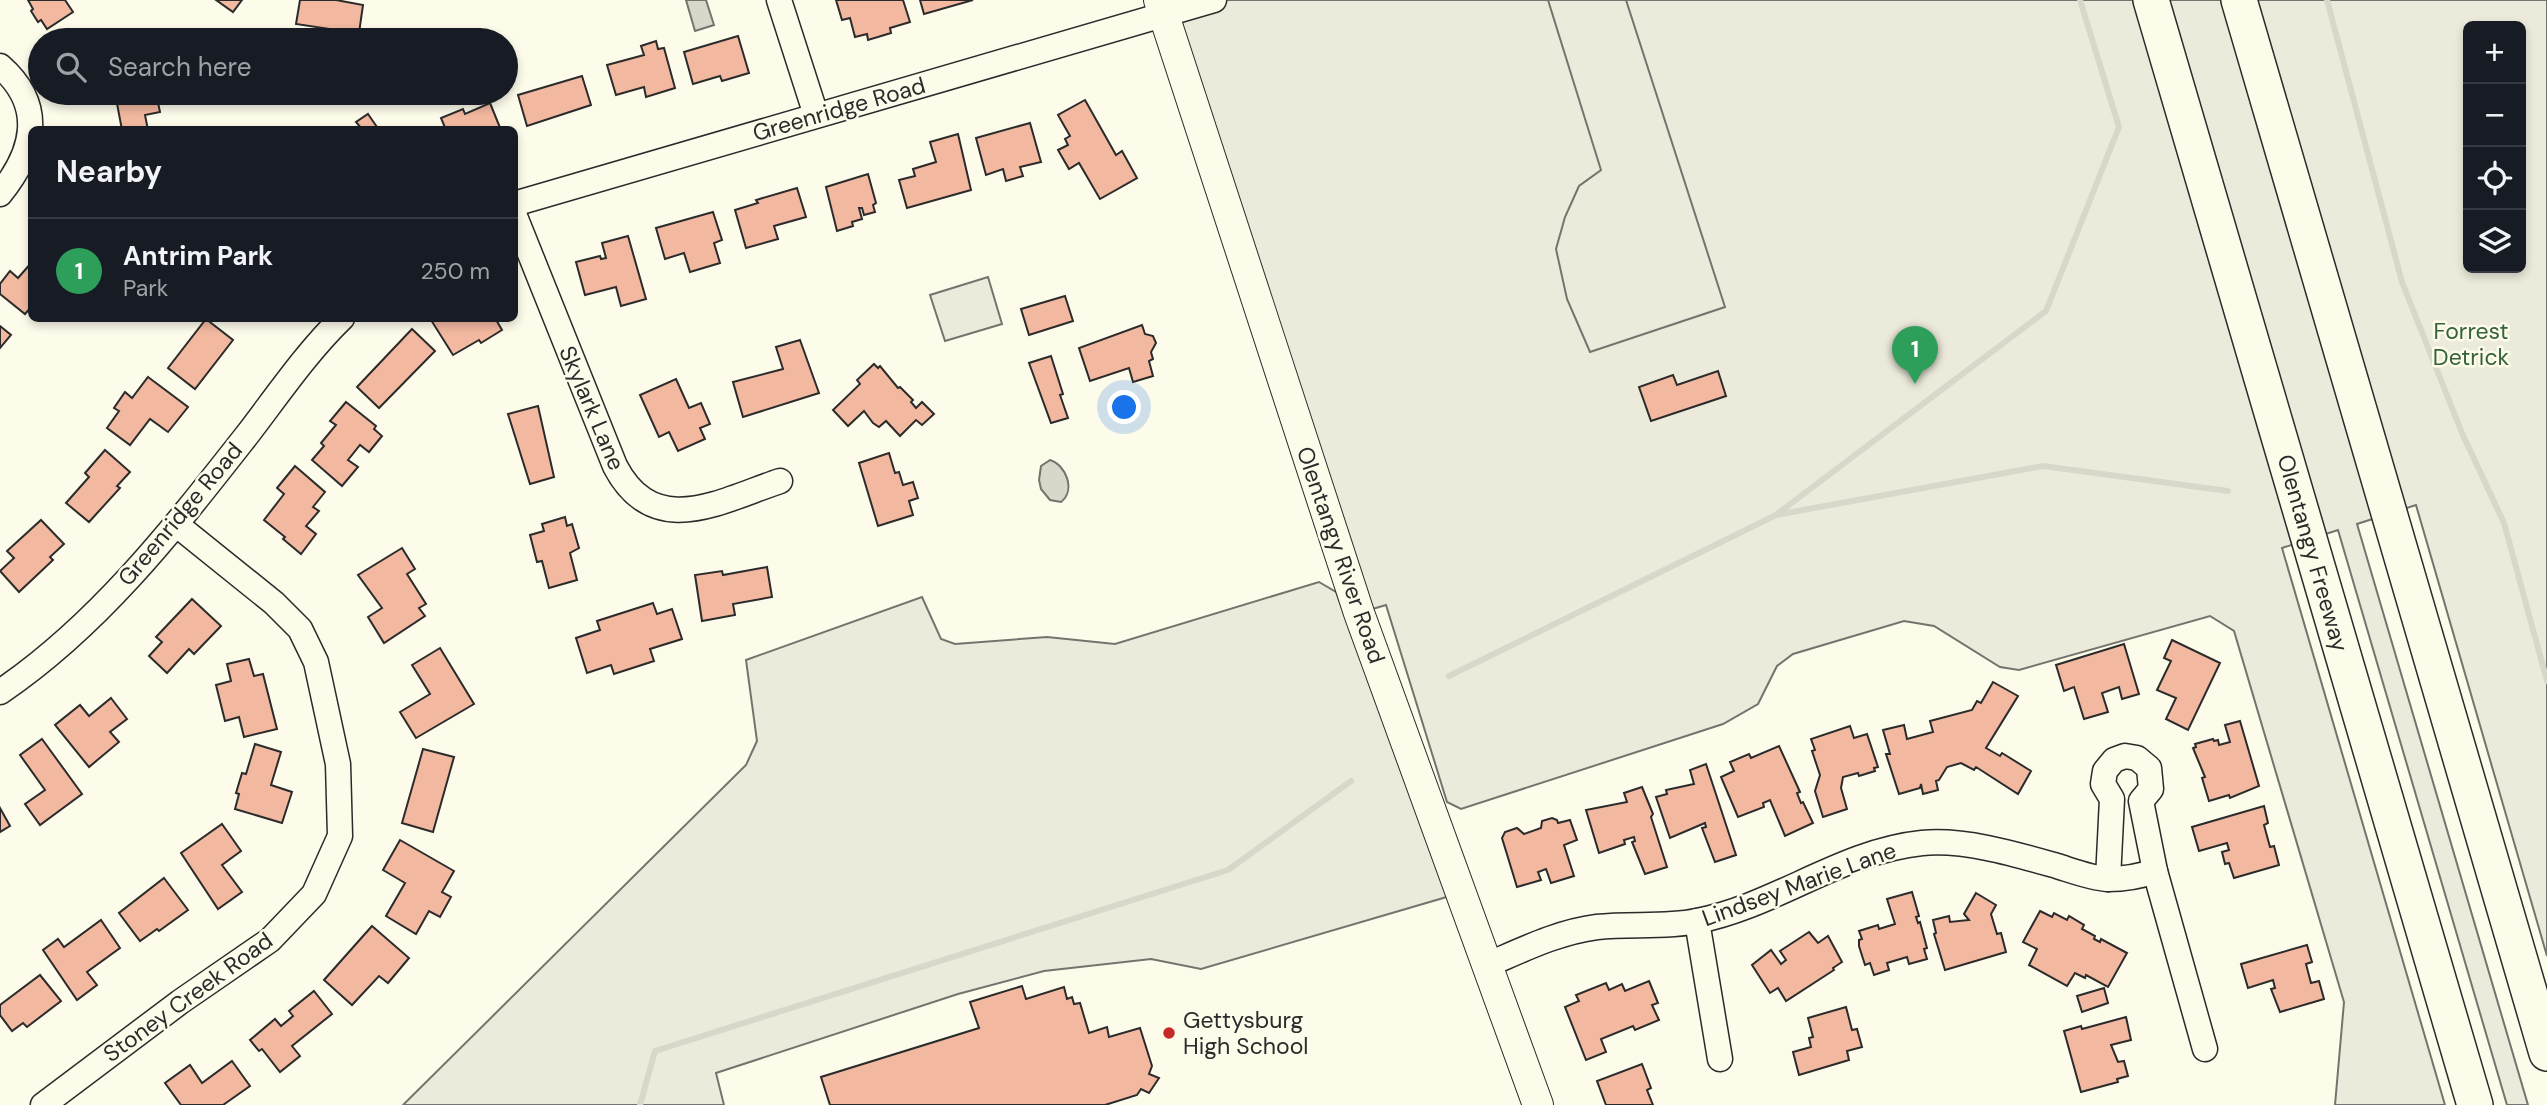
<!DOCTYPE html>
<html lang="en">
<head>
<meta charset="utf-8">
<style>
  body { margin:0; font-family:"DM Sans",sans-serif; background:#20242c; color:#f1f3f6 }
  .controls { position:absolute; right:21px; top:21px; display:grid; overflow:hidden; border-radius:10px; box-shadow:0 4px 10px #0003 }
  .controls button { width:63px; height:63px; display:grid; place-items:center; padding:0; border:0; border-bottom:2px solid #363941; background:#171b24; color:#f1f3f6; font:35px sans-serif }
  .you { position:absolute; left:1125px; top:408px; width:24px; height:24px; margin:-18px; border:5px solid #fff; border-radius:50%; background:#1a73e8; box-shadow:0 0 0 10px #1a73e833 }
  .badge { display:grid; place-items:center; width:46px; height:46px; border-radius:50%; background:#0f766e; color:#fff; font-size:23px; font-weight:700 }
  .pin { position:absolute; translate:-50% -58px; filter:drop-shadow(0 2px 4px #0008) }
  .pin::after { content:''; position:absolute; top:37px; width:24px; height:21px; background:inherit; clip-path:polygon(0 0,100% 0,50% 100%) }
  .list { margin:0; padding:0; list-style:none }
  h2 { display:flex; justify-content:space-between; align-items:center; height:91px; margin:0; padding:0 28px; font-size:30px }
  h2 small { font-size:23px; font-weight:400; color:#9ea1a6 }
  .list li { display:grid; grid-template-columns:46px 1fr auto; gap:21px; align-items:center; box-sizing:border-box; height:105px; padding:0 28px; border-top:2px solid #363941 }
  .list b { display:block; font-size:26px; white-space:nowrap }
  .list p { margin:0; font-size:23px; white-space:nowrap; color:#9ea1a6 }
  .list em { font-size:23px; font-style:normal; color:#9ea1a6 }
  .icon { flex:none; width:38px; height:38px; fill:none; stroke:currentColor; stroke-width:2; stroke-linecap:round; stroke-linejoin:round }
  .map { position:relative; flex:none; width:2547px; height:1105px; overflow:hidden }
  .search { position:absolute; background:#171b24; box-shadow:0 4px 10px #0003; left:28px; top:28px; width:490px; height:77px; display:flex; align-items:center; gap:18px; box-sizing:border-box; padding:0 24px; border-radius:38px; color:#9ea1a6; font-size:26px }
  .panel { position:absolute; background:#171b24; box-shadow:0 4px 10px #0003; left:28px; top:126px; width:490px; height:196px; border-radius:10px }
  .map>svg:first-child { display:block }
</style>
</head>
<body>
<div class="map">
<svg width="2547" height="1105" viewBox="0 0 2547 1105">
  <rect width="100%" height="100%" fill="#fdfbea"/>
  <g fill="#ecebdb" stroke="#74746e" stroke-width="2" fill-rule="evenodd">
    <path d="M1159,0h1388v956l-131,-451 -59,19 171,581h-21l-169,-575 -56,18 163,557h-110l9,-103 -110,-371 -24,-15 -191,54 -19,-3 -66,-41 -30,-5 -111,33 -16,12 -19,38 -35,20 -262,85 -14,-7 -61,-197 -27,8zM2468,26h53v242h-53z"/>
    <polygon points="988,277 1002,324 945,341 930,295"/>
    <polygon points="1319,582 1336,592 1450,896 1201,969 1151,959 1044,971 958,994 716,1073 724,1105 403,1105 746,765 757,741 746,660 922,597 941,639 955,644 1047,637 1115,644"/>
  </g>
  <polygon fill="#eceadb" stroke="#74746e" stroke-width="2" points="1548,0 1626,0 1725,307 1590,352 1567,299 1556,249 1565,217 1579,186 1601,170"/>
  <g fill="#d8d7c9" stroke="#74746e" stroke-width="2">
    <polygon points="686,0 706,0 714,25 695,31"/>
    <path d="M1050,460c16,5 26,30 11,42l-11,-2 -9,-11 -2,-9 2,-14z"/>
  </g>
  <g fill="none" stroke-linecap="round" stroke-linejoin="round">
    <g stroke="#d8d7c9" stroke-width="6">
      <polyline points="2327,0 2402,282 2462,433 2504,523 2547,681"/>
      <polyline points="1777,514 2046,311 2119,127 2080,0"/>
      <polyline points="1449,676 1776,515 2043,466 2228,491"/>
      <polyline points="640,1105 655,1051 1228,870 1351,781"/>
    </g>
  </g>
  <g fill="#f2b8a0" stroke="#2b2b2b" stroke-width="2">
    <polygon points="28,0 65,0 73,12 47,29 41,20 38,22 31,11 33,9"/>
    <polygon points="216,0 242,0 233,12"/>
    <polygon points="300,0 336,0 363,5 359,33 348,32 347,38 329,35 330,29 296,24"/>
    <polygon points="836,0 903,0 910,22 890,28 891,33 868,40 867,34 855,37 850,18 842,20"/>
    <polygon points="920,0 973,0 924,14"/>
    <polygon points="738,36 749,73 722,81 720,76 693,84 684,52"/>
    <polygon points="656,41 658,49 664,48 675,88 646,97 644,87 616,95 607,65 644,55 641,46"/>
    <polygon points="582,76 591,105 527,126 518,95"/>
    <polygon points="115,93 156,93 160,112 145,115 148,130 122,130"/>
    <polygon points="1085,100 1116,155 1122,151 1137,178 1100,199 1079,163 1069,169 1058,150 1068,145 1065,139 1070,136 1058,115"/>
    <polygon points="490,103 501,130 446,130 441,118 463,109 465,114"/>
    <polygon points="368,114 379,130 359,130 361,128 356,122"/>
    <polygon points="1030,123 1041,162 1020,167 1023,176 1006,181 1003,169 986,175 976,138"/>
    <polygon points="958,134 971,190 907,208 899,180 915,176 913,169 936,162 930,142"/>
    <polygon points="868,174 876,203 873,205 875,212 864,215 862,208 859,208 862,219 852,222 853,226 837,231 826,187"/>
    <polygon points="797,188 806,217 774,226 778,239 746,248 735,210 758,203 756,200"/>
    <polygon points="713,212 722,240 714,243 720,263 690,272 684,253 665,259 656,228"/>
    <polygon points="628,236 646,299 621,306 616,287 585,295 576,262 600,256 601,259 606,258 602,243"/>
    <polygon points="32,262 32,306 25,314 0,294 0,284 10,271 18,278"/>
    <polygon points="1065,296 1073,321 1029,335 1021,309"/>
    <polygon points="433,318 495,318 502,330 481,343 479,340 453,355 431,320"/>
    <polygon points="206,319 233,340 195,389 168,368"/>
    <polygon points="1142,325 1145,334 1153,336 1156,343 1151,352 1153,359 1149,361 1153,376 1133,382 1129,368 1090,381 1079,348"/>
    <polygon points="0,326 11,335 0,348"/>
    <polygon points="412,329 435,351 379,408 357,387"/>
    <polygon points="800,340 819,393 743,417 733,382 783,369 776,347"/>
    <polygon points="1051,356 1063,394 1060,395 1068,418 1051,423 1029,363"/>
    <polygon points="874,364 878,368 880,366 898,388 900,387 913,400 911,402 916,408 922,402 934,414 922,425 916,420 900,436 886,421 879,427 873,423 864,411 848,426 833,410 860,384 857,380"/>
    <polygon points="1718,371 1726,396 1651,421 1639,387 1673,375 1677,385"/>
    <polygon points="148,377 188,407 168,432 150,419 130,445 107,428 119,411 114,408 125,392 132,398"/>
    <polygon points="676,379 689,408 701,403 710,424 700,428 705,439 678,451 669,432 659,437 640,395"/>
    <polygon points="346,402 376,426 374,429 382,436 369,452 360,445 348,460 358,467 342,486 312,460 324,446 321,443 336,425 330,421"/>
    <polygon points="538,406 554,477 530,484 508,414"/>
    <polygon points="105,450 130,472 117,486 120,488 89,522 66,503 89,477 85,473"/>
    <polygon points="889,453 895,473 899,472 903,485 913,482 918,498 909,501 913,515 878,526 859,463"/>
    <polygon points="295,466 325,492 313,507 319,511 306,526 316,534 301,554 283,539 285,537 264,520 284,494 277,488"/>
    <polygon points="565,517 567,526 572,524 579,548 570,553 577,580 549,588 542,561 537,562 530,535 544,531 542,524"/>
    <polygon points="41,520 64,544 50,557 53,560 19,592 0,571 14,558 7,551"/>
    <polygon points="402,548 415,569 407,574 426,604 419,608 425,616 384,643 368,617 382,608 358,575"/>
    <polygon points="767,567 772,597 733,604 735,615 702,621 695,575 722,571 723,575"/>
    <polygon points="192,599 221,626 194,654 189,649 167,673 149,656 162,642 156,637"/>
    <polygon points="653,603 657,614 672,609 682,639 650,649 654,661 614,674 611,665 587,673 576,638 600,630 597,621"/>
    <polygon points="2172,640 2220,663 2188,730 2166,719 2176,698 2157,690 2171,661 2164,658"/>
    <polygon points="2124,644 2139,694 2122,699 2119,687 2102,693 2108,712 2084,719 2074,687 2064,691 2056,665"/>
    <polygon points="440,648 474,704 416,738 400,712 430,694 412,665"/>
    <polygon points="249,659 254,676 263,674 277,729 244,737 239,717 225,721 216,685 231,681 227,664"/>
    <polygon points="1993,682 2018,696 1986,748 2000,756 2002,753 2031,771 2018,794 1976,767 1974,770 1961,763 1947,767 1939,780 1936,781 1938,790 1923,794 1921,784 1920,788 1899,794 1886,754 1890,754 1883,730 1904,725 1907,739 1933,732 1930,721 1972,710 1977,701 1981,703"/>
    <polygon points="111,698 127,719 110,732 119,742 89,767 55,725 80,705 89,716"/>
    <polygon points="2240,721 2259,786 2230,798 2229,795 2209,801 2202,778 2205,777 2193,748 2196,747 2195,744 2213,739 2214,741 2218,740 2219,745 2230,742 2225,725"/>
    <polygon points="1850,726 1854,738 1867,734 1878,767 1874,768 1875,771 1859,776 1858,773 1843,777 1841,788 1847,809 1823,817 1815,791 1820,775 1812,751 1815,750 1811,739"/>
    <polygon points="42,739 82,794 40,825 25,804 45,790 20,755"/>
    <polygon points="255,744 281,752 271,785 292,792 282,823 235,809 239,794 236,793 242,773 246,774"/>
    <polygon points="1779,746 1800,792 1797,793 1801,803 1803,802 1813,823 1785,836 1770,800 1763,803 1764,807 1738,817 1721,777 1734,771 1730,762 1749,754 1751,758"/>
    <polygon points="423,749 454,757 433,832 402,823"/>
    <polygon points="1706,764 1736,855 1715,862 1702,828 1706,827 1705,823 1670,838 1656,797 1667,794 1666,790 1694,784 1690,770"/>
    <polygon points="1642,787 1653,814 1651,817 1667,867 1645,874 1632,842 1635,841 1634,837 1624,840 1625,844 1599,853 1586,810 1627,802 1624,793"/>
    <polygon points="2264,806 2268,823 2264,825 2270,847 2274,846 2279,865 2234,878 2229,863 2225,864 2222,852 2229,850 2227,843 2199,851 2192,827"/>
    <polygon points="0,808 10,826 0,832"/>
    <polygon points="1552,818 1557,820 1558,823 1570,820 1577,840 1564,845 1574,876 1551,883 1546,869 1538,872 1541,880 1517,887 1502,838 1505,832 1517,828 1524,834 1541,828 1542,821"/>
    <polygon points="222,824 241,851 222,865 242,892 218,909 181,853"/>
    <polygon points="400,840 454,871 442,892 451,897 440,917 429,911 416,934 386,916 405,883 383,870"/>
    <polygon points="164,878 188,910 159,931 157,929 140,941 119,913"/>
    <polygon points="1912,892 1919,916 1916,917 1918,923 1920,922 1927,948 1924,949 1927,959 1909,964 1907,957 1887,963 1889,970 1874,975 1870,963 1865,965 1859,946 1859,940 1862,939 1859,931 1878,925 1879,929 1895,924 1887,899"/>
    <polygon points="1976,893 1996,905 1991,914 1997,934 2001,933 2006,952 1945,970 1934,934 1936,933 1933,920 1949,916 1950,922 1969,920 1964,914"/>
    <polygon points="2040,911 2052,917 2054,913 2067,920 2069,916 2084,925 2082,929 2095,936 2094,939 2100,942 2101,939 2127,953 2108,987 2086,975 2085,978 2075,973 2067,986 2029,965 2037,949 2023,942"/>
    <polygon points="101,920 120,948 87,972 97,985 77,1000 43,950 58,939 64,947"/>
    <polygon points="372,926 409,958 388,983 379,976 352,1005 324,980"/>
    <polygon points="1809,932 1818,943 1828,936 1842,962 1833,968 1834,970 1786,1001 1778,988 1770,993 1752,965 1771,950 1781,964 1786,960 1780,951"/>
    <polygon points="2307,945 2312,962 2306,964 2311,983 2319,981 2324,999 2280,1012 2271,989 2275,988 2273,980 2248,988 2241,964"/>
    <polygon points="40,975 61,1001 27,1027 23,1023 12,1031 0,1015 0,1005"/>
    <polygon points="1649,981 1658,1003 1652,1005 1659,1020 1635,1030 1633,1026 1601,1039 1606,1052 1586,1060 1565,1007 1579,1001 1576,995 1606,983 1609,990 1622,984 1625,991"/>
    <polygon points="1022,986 1026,999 1064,987 1067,999 1072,997 1074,1004 1080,1003 1089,1033 1107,1027 1109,1037 1140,1028 1152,1066 1149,1074 1159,1078 1149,1093 1141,1089 1137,1095 1105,1105 830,1105 821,1077 979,1028 970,1002"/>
    <polygon points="2104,988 2108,1003 2082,1012 2077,996"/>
    <polygon points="314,991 332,1014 292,1046 300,1056 280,1072 262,1049 259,1051 250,1040 275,1019 281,1026 293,1016 289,1011"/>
    <polygon points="1846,1007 1852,1030 1857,1029 1862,1047 1847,1051 1849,1060 1799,1075 1793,1052 1811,1047 1809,1038 1813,1037 1808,1018"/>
    <polygon points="2126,1017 2131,1040 2111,1045 2118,1062 2124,1061 2128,1076 2117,1079 2118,1082 2081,1092 2064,1031 2081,1026 2082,1029"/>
    <polygon points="232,1061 250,1086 223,1105 181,1105 165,1083 190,1065 202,1083"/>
    <polygon points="1642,1064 1651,1088 1647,1090 1653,1105 1606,1105 1597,1081"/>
  </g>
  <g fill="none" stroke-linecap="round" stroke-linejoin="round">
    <defs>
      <g id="minor">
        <polyline points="779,0 816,115"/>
        <path d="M0,66c46,40 34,86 0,128"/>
        <polyline points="514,204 1214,0"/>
        <path d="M514,214l101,252c39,75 105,35 165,15"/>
        <path d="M0,692c99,-67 174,-164 247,-257 30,-39 59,-82 95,-117"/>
        <polyline points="2108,879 2112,799 2103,784 2105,771 2114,760 2125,756 2137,758 2149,768 2151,789 2141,801 2155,871 2205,1049"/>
        <polyline points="1697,921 1720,1059"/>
        <path d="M1487,965c35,-15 71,-33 110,-38 33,-4 67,1 100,-6 78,-15 145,-70 225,-78 43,-4 93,11 135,23 16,5 34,12 51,13 16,0 33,-3 47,-8"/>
        <polyline points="43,1105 180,1002 270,940 314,894 340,836 338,764 316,662 300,629 274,603 177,525"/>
      </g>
      <polyline id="major" points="1159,0 1359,613 1538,1105"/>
      <g id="highway">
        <polyline points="2151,0 2475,1105"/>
        <polyline points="2239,0 2547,1053"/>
      </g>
    </defs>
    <use href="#minor" stroke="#2b2b2b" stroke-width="27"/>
    <use href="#major" stroke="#2b2b2b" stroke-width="32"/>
    <use href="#highway" stroke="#2b2b2b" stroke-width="38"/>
    <use href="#minor" stroke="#fdfbea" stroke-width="24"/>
    <use href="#major" stroke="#fdfbea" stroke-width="30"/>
    <use href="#highway" stroke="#fdfbea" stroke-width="35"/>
  </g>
  <circle fill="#c62828" stroke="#fdfbea" stroke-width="2.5" cx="1169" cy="1033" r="7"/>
  <g text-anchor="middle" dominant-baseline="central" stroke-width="5" stroke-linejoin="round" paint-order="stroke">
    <g font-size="23" fill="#2b2b2b" stroke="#fdfbea">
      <text transform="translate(839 109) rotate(-16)">Greenridge Road</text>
      <text transform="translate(592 408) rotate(67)">Skylark Lane</text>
      <text transform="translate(180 514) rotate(-50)">Greenridge Road</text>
      <text transform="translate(2313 553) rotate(74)">Olentangy Freeway</text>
      <text transform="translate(1341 555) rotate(71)">Olentangy River Road</text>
      <text transform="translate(1799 884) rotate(-20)">Lindsey Marie Lane</text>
      <text transform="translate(188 997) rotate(-36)">Stoney Creek Road</text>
    </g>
    <g font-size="23" fill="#34623c" stroke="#fdfbea">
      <text x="2471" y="331">Forrest<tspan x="2471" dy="26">Detrick</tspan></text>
    </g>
    <g font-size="23" fill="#2b2b2b" stroke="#fdfbea" text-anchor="start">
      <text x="1183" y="1020">Gettysburg<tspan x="1183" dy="26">High School</tspan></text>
    </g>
  </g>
</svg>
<div class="controls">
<button>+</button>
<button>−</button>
<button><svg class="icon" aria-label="locate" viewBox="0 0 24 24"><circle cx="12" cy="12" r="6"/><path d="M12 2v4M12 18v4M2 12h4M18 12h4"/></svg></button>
<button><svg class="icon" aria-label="layers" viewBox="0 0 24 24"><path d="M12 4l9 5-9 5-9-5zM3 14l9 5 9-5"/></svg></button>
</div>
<div class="you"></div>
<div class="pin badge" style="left:1915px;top:384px;background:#2e9e5b">1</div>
<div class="search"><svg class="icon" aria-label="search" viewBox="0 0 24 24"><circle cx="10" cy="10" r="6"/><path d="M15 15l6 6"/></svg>Search here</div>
<section class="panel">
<h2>Nearby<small></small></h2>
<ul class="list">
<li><span class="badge" style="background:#2e9e5b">1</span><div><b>Antrim Park</b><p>Park</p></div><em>250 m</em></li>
</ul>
</section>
</div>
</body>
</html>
